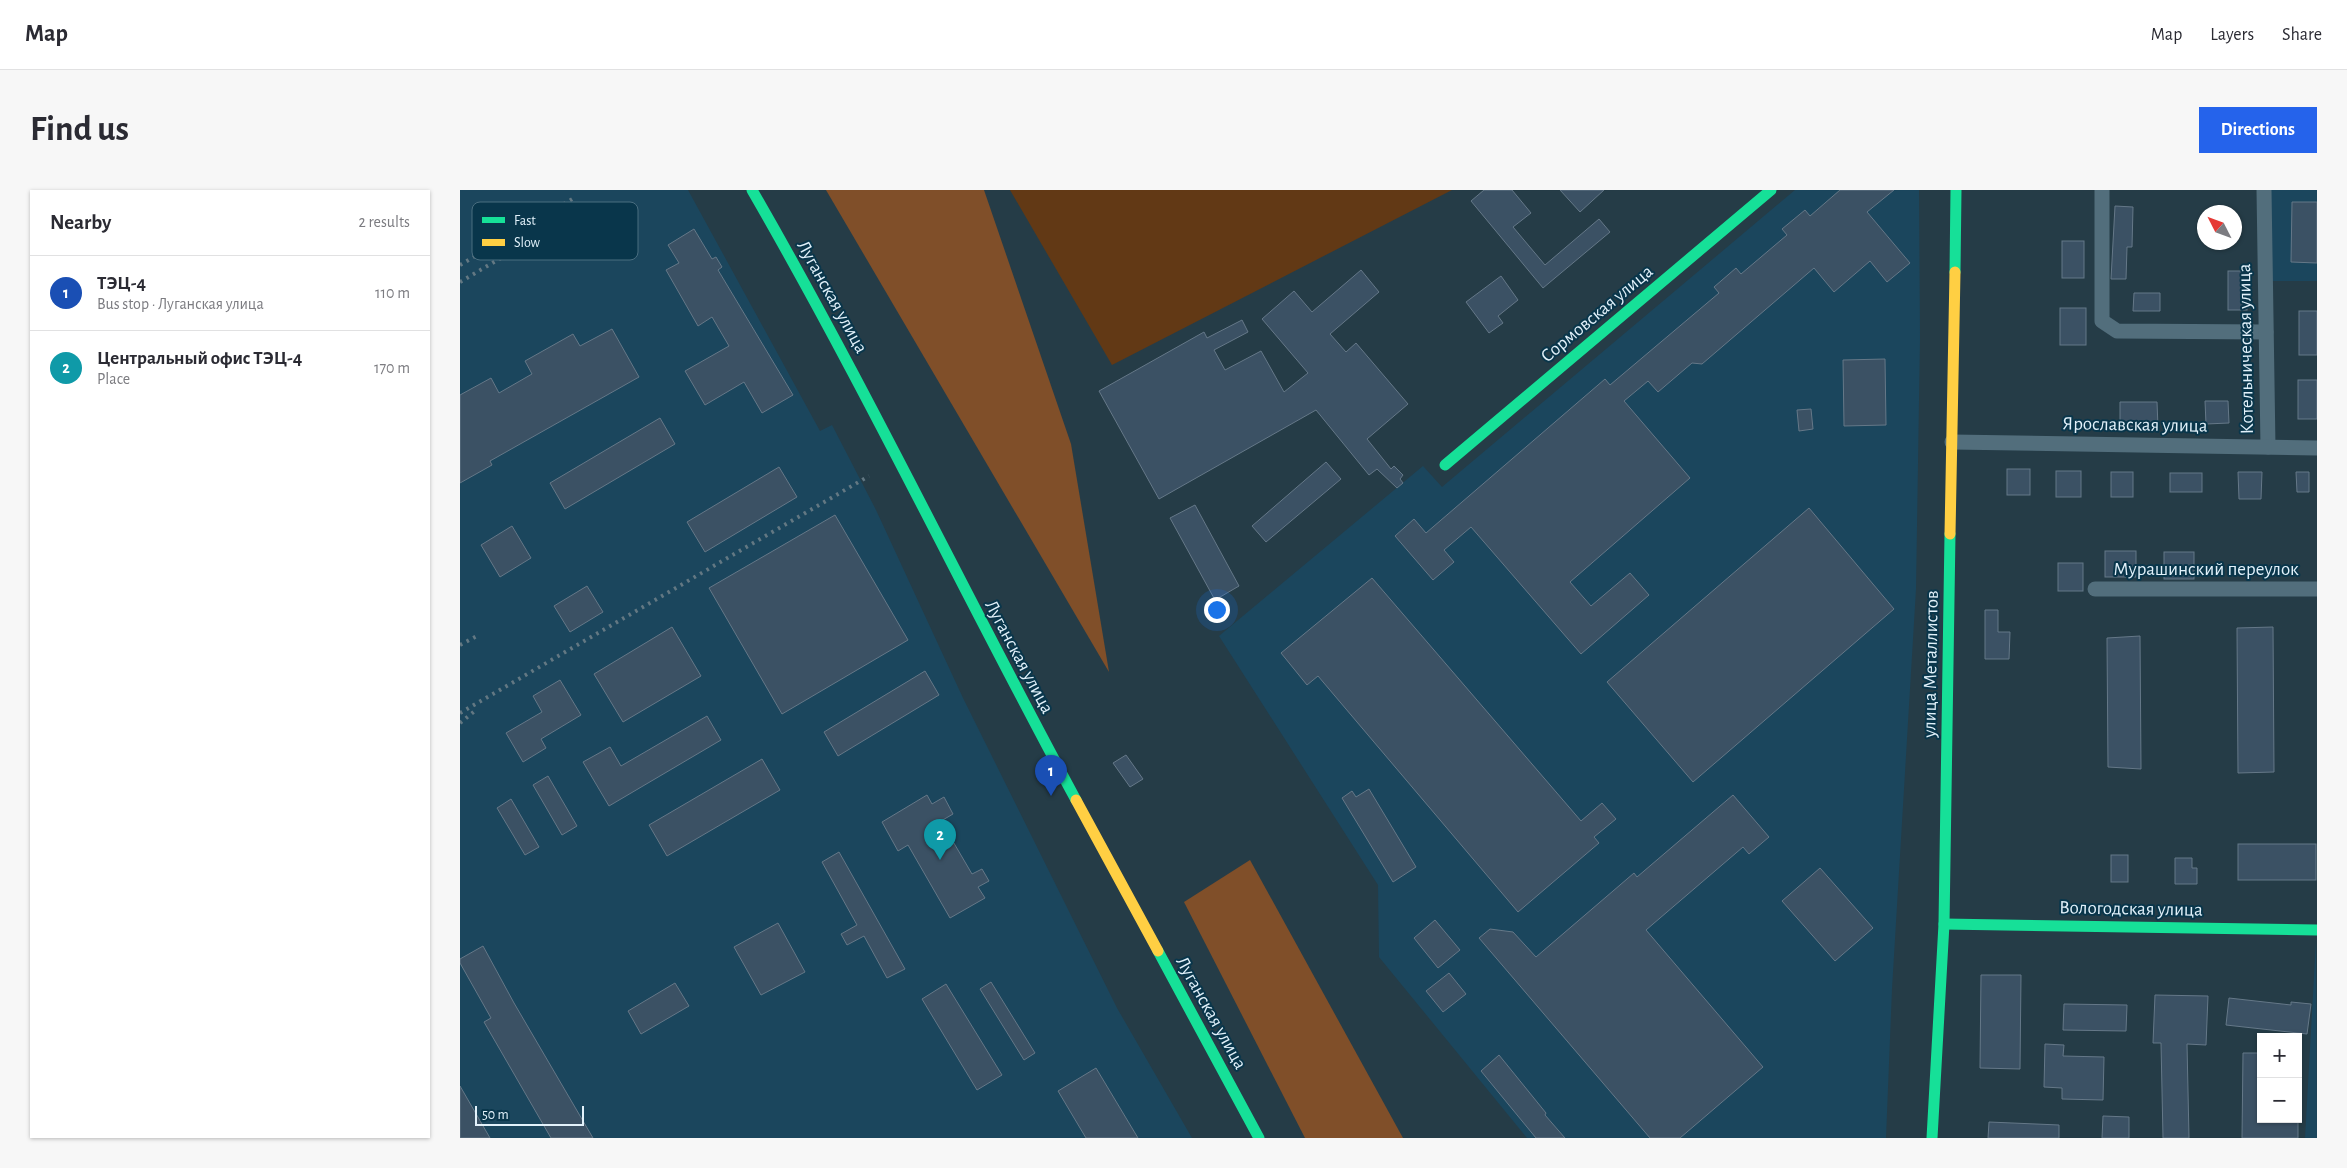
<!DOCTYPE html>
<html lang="en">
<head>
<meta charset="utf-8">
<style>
  body { margin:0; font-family:"Alegreya Sans",sans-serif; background:#f7f7f7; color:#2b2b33 }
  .controls { position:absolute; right:15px; bottom:15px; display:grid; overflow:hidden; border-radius:0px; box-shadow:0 1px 4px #0004 }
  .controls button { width:45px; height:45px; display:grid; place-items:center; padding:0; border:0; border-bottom:1px solid #e1e1e2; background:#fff; color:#2b2b33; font:25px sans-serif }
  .compass { position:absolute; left:1737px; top:15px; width:45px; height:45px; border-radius:50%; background:#fff; box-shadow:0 1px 4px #0004; rotate:312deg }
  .scale { position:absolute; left:15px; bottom:12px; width:109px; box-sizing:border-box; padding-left:5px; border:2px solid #e2f1fa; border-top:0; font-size:14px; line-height:18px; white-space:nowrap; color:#e2f1fa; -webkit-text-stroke:4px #09364b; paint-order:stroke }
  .you { position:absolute; left:756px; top:419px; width:18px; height:18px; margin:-12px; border:4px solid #fff; border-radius:50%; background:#1a73e8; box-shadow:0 0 0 8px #1a73e833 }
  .badge { display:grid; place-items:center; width:32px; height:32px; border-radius:50%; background:#2563eb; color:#fff; font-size:16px; font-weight:700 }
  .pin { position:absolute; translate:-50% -41px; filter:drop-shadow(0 1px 2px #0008) }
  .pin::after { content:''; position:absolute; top:26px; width:18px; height:15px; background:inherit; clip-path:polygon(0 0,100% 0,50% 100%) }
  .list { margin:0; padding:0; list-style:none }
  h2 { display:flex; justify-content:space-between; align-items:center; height:65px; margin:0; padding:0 20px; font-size:21px }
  h2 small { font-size:16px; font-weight:400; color:#7c7c81 }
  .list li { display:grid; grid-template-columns:32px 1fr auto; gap:15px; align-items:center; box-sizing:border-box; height:75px; padding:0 20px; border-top:1px solid #e1e1e2 }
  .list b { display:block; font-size:19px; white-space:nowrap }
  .list p { margin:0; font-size:16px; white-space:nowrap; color:#7c7c81 }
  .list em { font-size:16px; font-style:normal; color:#7c7c81 }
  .map { position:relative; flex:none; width:1857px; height:948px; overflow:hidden; border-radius:0px }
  header { display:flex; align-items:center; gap:30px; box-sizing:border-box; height:70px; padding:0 25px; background:#fff; border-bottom:1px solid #e1e1e2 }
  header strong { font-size:24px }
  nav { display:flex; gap:28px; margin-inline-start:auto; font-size:18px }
  .intro { display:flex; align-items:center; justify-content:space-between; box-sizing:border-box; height:120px; padding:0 30px }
  h1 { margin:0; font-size:35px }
  .button { padding:12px 22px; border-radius:0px; background:#2563eb; color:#fff; font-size:18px; font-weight:700 }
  main { display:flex; gap:30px; padding:0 30px }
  aside { flex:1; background:#fff; border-radius:0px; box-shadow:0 1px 4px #0004 }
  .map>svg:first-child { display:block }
</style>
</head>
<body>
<header>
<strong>Map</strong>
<nav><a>Map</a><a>Layers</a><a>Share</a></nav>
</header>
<div class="intro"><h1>Find us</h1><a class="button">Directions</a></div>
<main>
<aside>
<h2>Nearby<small>2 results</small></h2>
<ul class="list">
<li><span class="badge" style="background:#1a4fb4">1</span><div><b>ТЭЦ-4</b><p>Bus stop · Луганская улица</p></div><em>110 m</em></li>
<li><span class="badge" style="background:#0f9aa8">2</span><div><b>Центральный офис ТЭЦ-4</b><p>Place</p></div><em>170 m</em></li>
</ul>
</aside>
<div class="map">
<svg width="1857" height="948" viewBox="0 0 1857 948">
  <rect width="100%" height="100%" fill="#253c47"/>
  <g fill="#1b465d">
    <polygon points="0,0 228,0 360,241 372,235 416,320 503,508 657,818 732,948 0,948"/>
    <polygon points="1335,0 1459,0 1460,148 1456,399 1432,799 1426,948 1067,948 919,767 918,695 759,446 963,276 982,297"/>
    <polygon points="1808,0 1857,0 1857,91 1803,91"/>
    <polygon points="1856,751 1857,948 1845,948"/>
  </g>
  <polygon fill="#623915" points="550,0 992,0 652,175"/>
  <g fill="#804f29">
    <polygon points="366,0 524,0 611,254 649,482"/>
    <polygon points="790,670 943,948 845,948 724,712"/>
  </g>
  <g fill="#3b5164" stroke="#657888">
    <polygon points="1024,0 1052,0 1071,23 1053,37 1085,75 1139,29 1150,42 1083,98 1011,11"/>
    <polygon points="1100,0 1144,0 1120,22"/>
    <polygon points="1380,0 1434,0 1407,22 1450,73 1427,92 1410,71 1374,102 1354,78 1242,174 1232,173 1198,202 1188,191 1164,211 1230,288 1110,392 1131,416 1170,383 1189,405 1121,464 1011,337 984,360 994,372 973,390 935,346 954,329 966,343 1145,189 1150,195 1259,103 1254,97 1276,78 1281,84 1327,45 1322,39 1345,20 1350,26"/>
    <polygon points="1832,12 1857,12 1857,73 1831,72"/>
    <polygon points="1655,16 1673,17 1672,57 1667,57 1666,89 1651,89"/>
    <polygon points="234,39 252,69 256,67 262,77 258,80 333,205 302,223 284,192 245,215 225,181 269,156 252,127 238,136 206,80 219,73 208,55"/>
    <rect x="1602" y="51" width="22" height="37"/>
    <polygon points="901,80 919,102 870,144 886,162 896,153 948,214 907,249 931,279 934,276 943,285 940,289 943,293 937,298 917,279 909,285 856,220 699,309 639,201 744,142 747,148 782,130 788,142 754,160 765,180 801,161 824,202 848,183 802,129 834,101 852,122"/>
    <rect x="1768" y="81" width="19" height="39"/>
    <polygon points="1041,86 1058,110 1038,126 1043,133 1029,143 1006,112"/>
    <polygon points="1674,103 1700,103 1700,121 1673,121"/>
    <rect x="1600" y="118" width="26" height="37"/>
    <rect x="1839" y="121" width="18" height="44"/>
    <polygon points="152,139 179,187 30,271 32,275 0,293 0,205 31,188 39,203 72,184 65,171 113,144 120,156"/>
    <polygon points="1425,169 1426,235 1384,236 1383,170"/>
    <rect x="1838" y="190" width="19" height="39"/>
    <polygon points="1745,211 1768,211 1769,233 1746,234"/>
    <polygon points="1660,212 1697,212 1698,237 1660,237"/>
    <polygon points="1351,219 1353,239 1339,241 1337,220"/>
    <polygon points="200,228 215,254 105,319 90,293"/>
    <polygon points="866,272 881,289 806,352 792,336"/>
    <polygon points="319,277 337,307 245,362 227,332"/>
    <rect x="1547" y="279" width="23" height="26"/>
    <rect x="1596" y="281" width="25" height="26"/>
    <rect x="1651" y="282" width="22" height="25"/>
    <polygon points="1778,282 1802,282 1801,309 1779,309"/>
    <polygon points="1836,282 1849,282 1849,302 1837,302"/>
    <rect x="1710" y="283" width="32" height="19"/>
    <polygon points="735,315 779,396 755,410 710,328"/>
    <polygon points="1349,318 1434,419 1233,592 1147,492"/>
    <polygon points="375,325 448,450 322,524 249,398"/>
    <polygon points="52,336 71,368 40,387 21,355"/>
    <rect x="1645" y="361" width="31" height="26"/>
    <rect x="1704" y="362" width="30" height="27"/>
    <rect x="1598" y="373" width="25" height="28"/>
    <polygon points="912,388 1121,631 1142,613 1156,629 1134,647 1139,653 1058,722 858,486 847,495 821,463"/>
    <polygon points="127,396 143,422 110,442 94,416"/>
    <polygon points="1525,420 1538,420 1538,442 1550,442 1549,469 1525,469"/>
    <polygon points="212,437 241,486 163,532 134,484"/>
    <polygon points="1813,437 1814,582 1778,583 1777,438"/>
    <polygon points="1680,446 1681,579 1648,577 1647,448"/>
    <polygon points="465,481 479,505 378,566 364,542"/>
    <polygon points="100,490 121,525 81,549 86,558 63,572 46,543 82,522 73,506"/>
    <polygon points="247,526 261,550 149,616 123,572 150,557 161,576"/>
    <polygon points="666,565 683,589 670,597 653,573"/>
    <polygon points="302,569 320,600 207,666 189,635"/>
    <polygon points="88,586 117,636 102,645 73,595"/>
    <polygon points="909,599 956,677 933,692 882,608 892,601 896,607"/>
    <polygon points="467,605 472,614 484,607 493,624 481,631 512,684 522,679 529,691 518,697 525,708 490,728 448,655 438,661 422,632"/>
    <polygon points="1273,605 1309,647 1289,664 1283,657 1186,740 1303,877 1220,948 1190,948 1019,748 1030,739 1053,742 1076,767 1174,683 1177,687"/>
    <polygon points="51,609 79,657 65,665 37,618"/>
    <rect x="1778" y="654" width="78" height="36"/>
    <polygon points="379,662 445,779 427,788 404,746 387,755 381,744 397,735 362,672"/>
    <rect x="1651" y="665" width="17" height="27"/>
    <polygon points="1715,668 1732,668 1732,678 1737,678 1737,694 1715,694"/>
    <polygon points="1360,678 1413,738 1375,771 1322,711"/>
    <polygon points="975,730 1000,760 978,778 954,748"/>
    <polygon points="318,733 345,782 301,805 274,757"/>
    <polygon points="23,756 54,813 133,948 91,948 24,832 31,828 0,773 0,769"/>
    <polygon points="989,783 1006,804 983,822 966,801"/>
    <polygon points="1521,785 1561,785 1560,879 1520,878"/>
    <polygon points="531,792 575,863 564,870 520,799"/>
    <polygon points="215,793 229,816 181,844 168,821"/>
    <polygon points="486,794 542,885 517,900 462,809"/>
    <polygon points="1695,805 1748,806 1746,855 1727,854 1729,948 1703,948 1701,853 1693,853"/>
    <polygon points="1769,808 1831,815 1831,812 1851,814 1847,844 1766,835"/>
    <polygon points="1604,814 1667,815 1666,841 1603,840"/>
    <polygon points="1585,854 1604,855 1603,866 1644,867 1643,910 1602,909 1602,898 1584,897"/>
    <polygon points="1783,863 1801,863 1801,929 1838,929 1838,948 1782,948"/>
    <polygon points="1039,865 1086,923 1085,925 1105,948 1076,948 1021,881"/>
    <polygon points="636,878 678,948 626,948 598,901"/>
    <polygon points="0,896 30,948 0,948"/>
    <polygon points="1643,926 1669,927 1669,948 1642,948"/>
    <polygon points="1529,932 1599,935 1599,948 1528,948"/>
  </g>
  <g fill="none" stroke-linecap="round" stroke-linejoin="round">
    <g stroke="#526e7c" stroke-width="15">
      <polyline points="1642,0 1642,131 1657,141 1806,142"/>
      <polyline points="1804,0 1808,257"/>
      <polyline points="1492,252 1857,258"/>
      <polyline points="1635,399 1857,399"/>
    </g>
    <g stroke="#16e098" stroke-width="11">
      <path d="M292,0c115,199 214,407 324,610"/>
      <polyline points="1495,82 1496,0"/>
      <polyline points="985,275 1311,0"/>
      <polyline points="1484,734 1857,740"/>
      <polyline points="698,761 799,948"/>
      <polyline points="1472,948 1484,734 1490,344"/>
    </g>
    <g stroke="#ffcf43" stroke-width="11">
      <polyline points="1490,344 1495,82"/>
      <polyline points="616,610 698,761"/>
    </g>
    <g stroke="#637883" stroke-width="4" stroke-dasharray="2.5 5" stroke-linecap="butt">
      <polyline points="0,75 114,8"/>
      <polyline points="0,92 121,21"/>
      <polyline points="0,455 17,446"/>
      <polyline points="0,523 409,286"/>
      <polyline points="0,533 16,520"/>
    </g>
  </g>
  <g text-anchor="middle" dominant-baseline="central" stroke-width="4" stroke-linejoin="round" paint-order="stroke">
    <g font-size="19" fill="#e2f1fa" stroke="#09364b">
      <text transform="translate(372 107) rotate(61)">Луганская улица</text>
      <text transform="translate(1137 124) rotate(-40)">Сормовская улица</text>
      <text transform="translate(1786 159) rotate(-91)">Котельническая улица</text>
      <text transform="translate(1675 235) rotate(1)">Ярославская улица</text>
      <text x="1746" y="379">Мурашинский переулок</text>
      <text transform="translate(559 467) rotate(62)">Луганская улица</text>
      <text transform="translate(1471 474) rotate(-89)">улица Металлистов</text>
      <text transform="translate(1671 719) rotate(1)">Вологодская улица</text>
      <text transform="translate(751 823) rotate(61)">Луганская улица</text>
    </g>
  </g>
  <rect x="12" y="12" width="166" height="58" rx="8" fill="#09364b" stroke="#4a6e80" stroke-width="1"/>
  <rect x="22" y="27" width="23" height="6" fill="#16e098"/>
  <rect x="22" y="49" width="23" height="7" fill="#ffcf43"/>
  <g font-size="14" fill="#e2f1fa">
    <text x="54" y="35">Fast</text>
    <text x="54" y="57">Slow</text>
  </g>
</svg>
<div class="controls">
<button>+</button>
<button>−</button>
</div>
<svg class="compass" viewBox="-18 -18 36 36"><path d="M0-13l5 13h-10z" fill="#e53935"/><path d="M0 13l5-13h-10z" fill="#7c7c81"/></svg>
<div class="scale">50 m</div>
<div class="you"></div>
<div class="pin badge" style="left:591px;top:606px;background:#1a4fb4">1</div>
<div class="pin badge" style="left:480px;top:670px;background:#0f9aa8">2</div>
</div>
</main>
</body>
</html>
